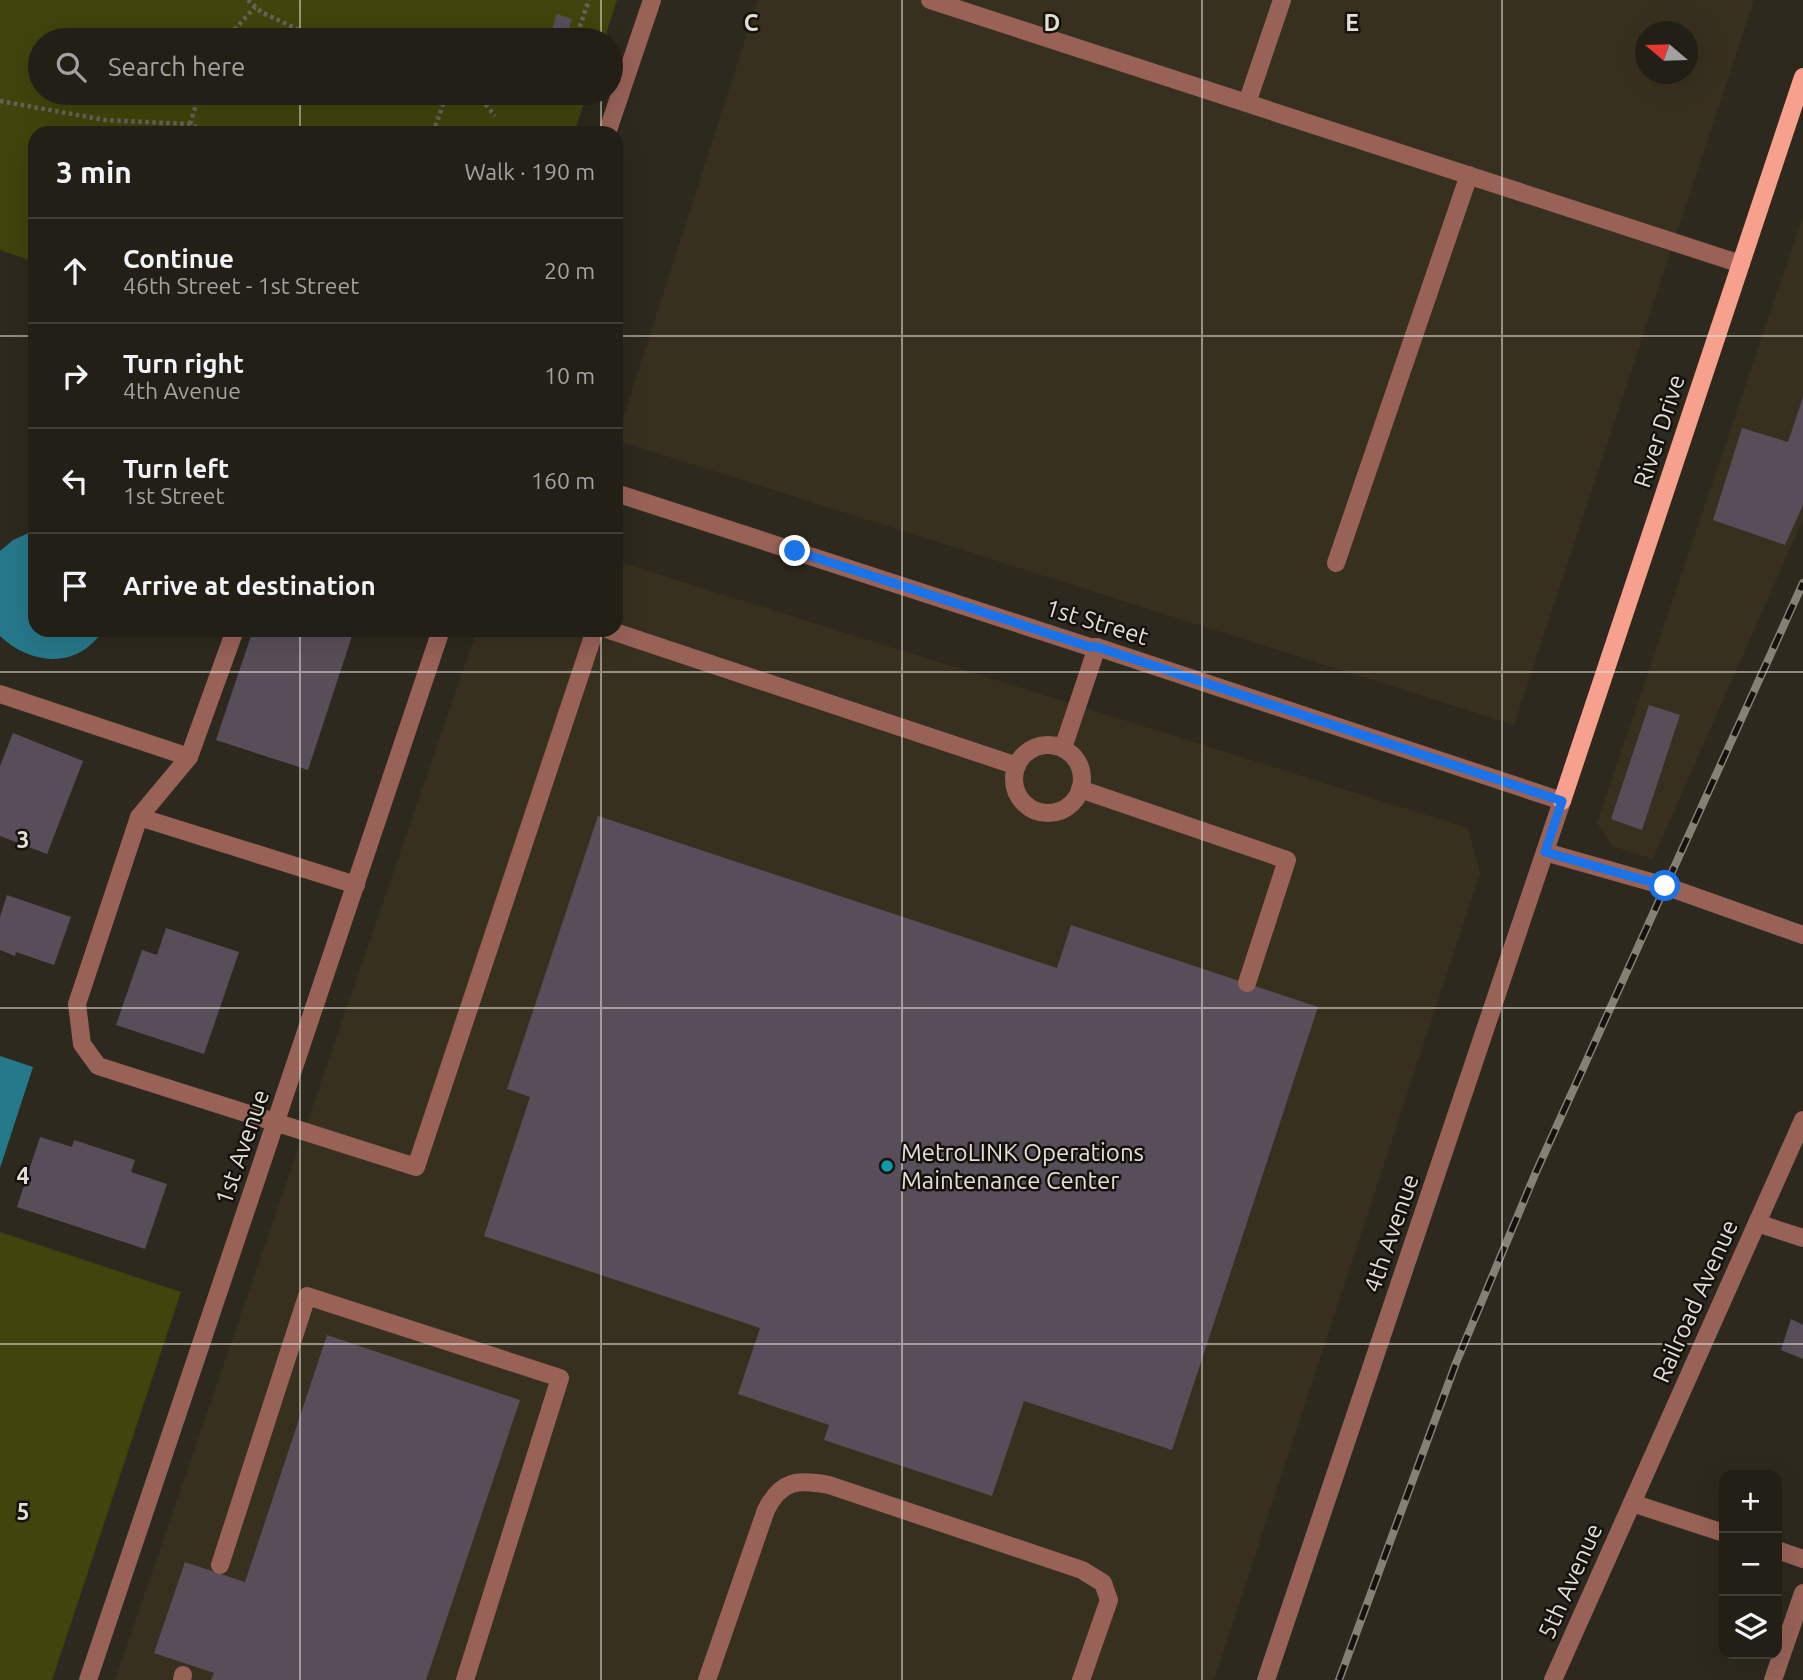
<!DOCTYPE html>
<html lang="en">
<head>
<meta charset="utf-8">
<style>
  body { margin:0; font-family:Ubuntu,sans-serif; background:#2e2c23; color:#f1f3f6 }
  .controls { position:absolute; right:21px; bottom:21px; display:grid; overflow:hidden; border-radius:14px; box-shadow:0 7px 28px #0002 }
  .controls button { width:63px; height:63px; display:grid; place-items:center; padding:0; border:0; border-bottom:2px solid #3f3d35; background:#221f16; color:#f1f3f6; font:35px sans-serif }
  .compass { position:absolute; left:1635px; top:21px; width:63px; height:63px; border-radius:50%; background:#221f16; box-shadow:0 7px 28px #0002; rotate:289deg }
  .stop { position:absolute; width:21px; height:21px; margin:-16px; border:5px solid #1a73e8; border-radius:50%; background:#fff }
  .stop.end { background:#1a73e8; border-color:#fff; box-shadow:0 2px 7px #0008 }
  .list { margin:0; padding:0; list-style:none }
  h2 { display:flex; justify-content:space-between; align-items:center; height:91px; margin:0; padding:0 28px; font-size:30px }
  h2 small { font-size:23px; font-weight:400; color:#a2a2a1 }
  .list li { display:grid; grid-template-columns:46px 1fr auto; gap:21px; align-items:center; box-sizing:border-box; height:105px; padding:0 28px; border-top:2px solid #3f3d35 }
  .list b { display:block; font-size:26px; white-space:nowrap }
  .list p { margin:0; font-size:23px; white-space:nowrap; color:#a2a2a1 }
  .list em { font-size:23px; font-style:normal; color:#a2a2a1 }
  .icon { flex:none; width:38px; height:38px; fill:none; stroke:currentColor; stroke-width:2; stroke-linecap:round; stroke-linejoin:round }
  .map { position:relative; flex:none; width:1803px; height:1680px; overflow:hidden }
  .search { position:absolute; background:#221f16; box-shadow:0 7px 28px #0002; left:28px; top:28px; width:595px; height:77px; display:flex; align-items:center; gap:18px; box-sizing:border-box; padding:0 24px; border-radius:38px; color:#a2a2a1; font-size:26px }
  .panel { position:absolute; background:#221f16; box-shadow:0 7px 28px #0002; left:28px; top:126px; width:595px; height:511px; border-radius:21px }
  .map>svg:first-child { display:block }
</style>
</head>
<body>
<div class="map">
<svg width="1803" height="1680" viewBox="0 0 1803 1680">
  <rect width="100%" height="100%" fill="#2e291e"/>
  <g fill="#38301f" fill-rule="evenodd">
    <path d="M758,0h996l-240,725 -898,-285zM1646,32h42v42h-42z"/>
    <polygon points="1803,216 1803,519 1653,859 1612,846 1597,823"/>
    <polygon points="616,561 1468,828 1480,873 1214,1680 115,1680 477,630 616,630"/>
  </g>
  <g fill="#41440c">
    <polygon points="0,0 617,0 604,40 40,40 40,93 587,93 574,133 35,133 35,262 0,250"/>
    <polygon points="0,1232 181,1292 52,1680 0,1680"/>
  </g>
  <g fill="#26798a">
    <path d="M35,530v100h68c-25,40 -73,35 -103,6v-85l13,-11z"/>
    <polygon points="0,1056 33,1067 0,1168"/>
  </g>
  <g fill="#584e59">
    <polygon points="557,14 572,19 565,40 548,40"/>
    <polygon points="1803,397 1803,505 1785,545 1713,520 1742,428 1788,442"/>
    <polygon points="253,630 354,630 308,770 216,740"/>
    <polygon points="1649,705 1680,715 1642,830 1611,819"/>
    <polygon points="13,733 83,761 47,854 0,836 0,766"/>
    <polygon points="598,816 1057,968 1071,925 1318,1007 1172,1450 1024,1401 992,1496 824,1440 829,1425 738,1394 760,1328 484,1236 530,1097 507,1089"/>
    <polygon points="7,895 71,917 54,965 16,952 15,956 0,950 0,917"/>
    <polygon points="166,928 239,952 204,1054 116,1025 142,950 157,955"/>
    <polygon points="40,1137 72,1147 74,1140 135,1160 131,1172 167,1184 145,1249 17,1207"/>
    <polygon points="1791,1319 1803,1325 1803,1359 1781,1350"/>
    <polygon points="327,1335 520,1400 426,1680 211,1680 214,1673 154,1653 185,1562 245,1582"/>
  </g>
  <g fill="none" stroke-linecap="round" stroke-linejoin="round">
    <g stroke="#676359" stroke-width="4.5" stroke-dasharray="3.5 3.5" stroke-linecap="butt">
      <polyline points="248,0 261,12 321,40"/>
      <polyline points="225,40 255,7"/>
      <polyline points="575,40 589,0"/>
      <polyline points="477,93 495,116"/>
      <polyline points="0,101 105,120 190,124 206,133"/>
      <polyline points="190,124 200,93"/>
      <polyline points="433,133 447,93"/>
    </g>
    <g stroke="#986257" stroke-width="18">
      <polyline points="930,0 1741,264"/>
      <polyline points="1247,103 1282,0"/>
      <polyline points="607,133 652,0"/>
      <polyline points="616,493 1090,647 1097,647 1562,801 1266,1680"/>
      <polyline points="1336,563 1469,175"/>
      <polyline points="235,630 189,757 139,817 77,1004 82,1044 98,1066 416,1167 595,630"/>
      <polyline points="609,630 1017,766"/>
      <polyline points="0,694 189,757"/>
      <circle cx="1048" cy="779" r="34"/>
      <polyline points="1063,748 1097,647"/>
      <polyline points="1080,789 1287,860 1247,983"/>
      <polyline points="139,817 356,885"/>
      <polyline points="1545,852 1665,886 1803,935"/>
      <polyline points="1757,1223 1803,1238"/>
      <polyline points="1632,1503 1724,1533"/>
      <polyline points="1777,1550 1803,1559"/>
      <polyline points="220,1565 307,1296 560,1378 465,1680"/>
      <polyline points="88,1680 441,630"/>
      <polyline points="182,1680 183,1675"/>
      <path d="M707,1680l59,-170c15,-30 32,-31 63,-25l253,85 21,13 6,17 -28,80"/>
      <polyline points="1553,1680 1803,1120"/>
      <polyline points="1773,1680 1803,1593"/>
    </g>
    <polyline stroke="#f8a08e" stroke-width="18" points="1562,801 1803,77"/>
    <defs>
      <polyline id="rail" points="1339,1680 1456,1363 1536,1172 1803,583"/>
    </defs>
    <use href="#rail" stroke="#858177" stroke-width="8"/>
    <use href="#rail" stroke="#15120d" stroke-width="5" stroke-dasharray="16" stroke-linecap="butt"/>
  </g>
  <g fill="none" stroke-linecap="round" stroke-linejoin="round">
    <polyline stroke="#1a73e8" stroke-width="9" points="795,551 1090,647 1097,647 1562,801 1545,852 1665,886"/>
  </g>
  <path fill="none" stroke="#e2dfd7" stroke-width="2" stroke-opacity="0.55" d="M300,0v40M601,0v40M902,0v1680M1202,0v1680M1502,0v1680M300,93v40M601,93v40M0,336h35M616,336h1187M300,630v1050M601,630v1050M0,672h1803M0,1008h1803M0,1344h1803"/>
  <circle fill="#0f9aa8" stroke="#15120d" stroke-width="2.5" cx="887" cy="1166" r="7"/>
  <g text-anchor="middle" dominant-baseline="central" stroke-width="5" stroke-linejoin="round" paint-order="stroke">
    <g font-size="24" fill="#e2dfd7" stroke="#15120d">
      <text transform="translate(1659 431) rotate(-72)">River Drive</text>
      <text transform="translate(1097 622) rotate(17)">1st Street</text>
      <text transform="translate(242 1147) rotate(-71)">1st Avenue</text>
      <text transform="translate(1391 1233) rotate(-71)">4th Avenue</text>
      <text transform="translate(1695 1301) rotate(-66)">Railroad Avenue</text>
      <text transform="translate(1570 1581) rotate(-66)">5th Avenue</text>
    </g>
    <g font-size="24" fill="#e2dfd7" stroke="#15120d" text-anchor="start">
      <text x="901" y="1152">MetroLINK Operations<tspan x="901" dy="28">Maintenance Center</tspan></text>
    </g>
  </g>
  <g font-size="23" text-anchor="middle" font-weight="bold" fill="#e2dfd7" stroke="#15120d" stroke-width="5" stroke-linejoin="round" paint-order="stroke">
    <text x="751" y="31">C</text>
    <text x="1052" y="31">D</text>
    <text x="1352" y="31">E</text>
    <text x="23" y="848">3</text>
    <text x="23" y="1184">4</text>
    <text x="23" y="1520">5</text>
  </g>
</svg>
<div class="controls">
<button>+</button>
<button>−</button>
<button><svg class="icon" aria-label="layers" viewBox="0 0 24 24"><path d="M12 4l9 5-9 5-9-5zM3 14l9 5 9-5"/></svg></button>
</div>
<svg class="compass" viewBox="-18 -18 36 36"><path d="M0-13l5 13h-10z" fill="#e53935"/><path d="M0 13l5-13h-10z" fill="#a2a2a1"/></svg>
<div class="stop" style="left:1665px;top:886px"></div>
<div class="stop end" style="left:795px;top:551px"></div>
<div class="search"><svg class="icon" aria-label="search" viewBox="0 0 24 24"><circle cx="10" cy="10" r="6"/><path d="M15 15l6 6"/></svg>Search here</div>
<section class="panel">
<h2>3 min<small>Walk · 190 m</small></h2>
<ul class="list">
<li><svg class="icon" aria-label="ahead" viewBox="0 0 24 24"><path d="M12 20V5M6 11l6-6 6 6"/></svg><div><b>Continue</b><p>46th Street - 1st Street</p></div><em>20 m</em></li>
<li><svg class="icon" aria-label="right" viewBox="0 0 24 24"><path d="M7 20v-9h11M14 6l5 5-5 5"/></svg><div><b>Turn right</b><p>4th Avenue</p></div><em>10 m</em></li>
<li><svg class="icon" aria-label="left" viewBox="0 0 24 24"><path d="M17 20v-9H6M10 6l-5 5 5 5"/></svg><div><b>Turn left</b><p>1st Street</p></div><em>160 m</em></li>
<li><svg class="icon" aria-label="arrive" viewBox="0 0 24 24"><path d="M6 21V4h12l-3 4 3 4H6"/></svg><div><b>Arrive at destination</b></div></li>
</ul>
</section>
</div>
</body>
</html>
